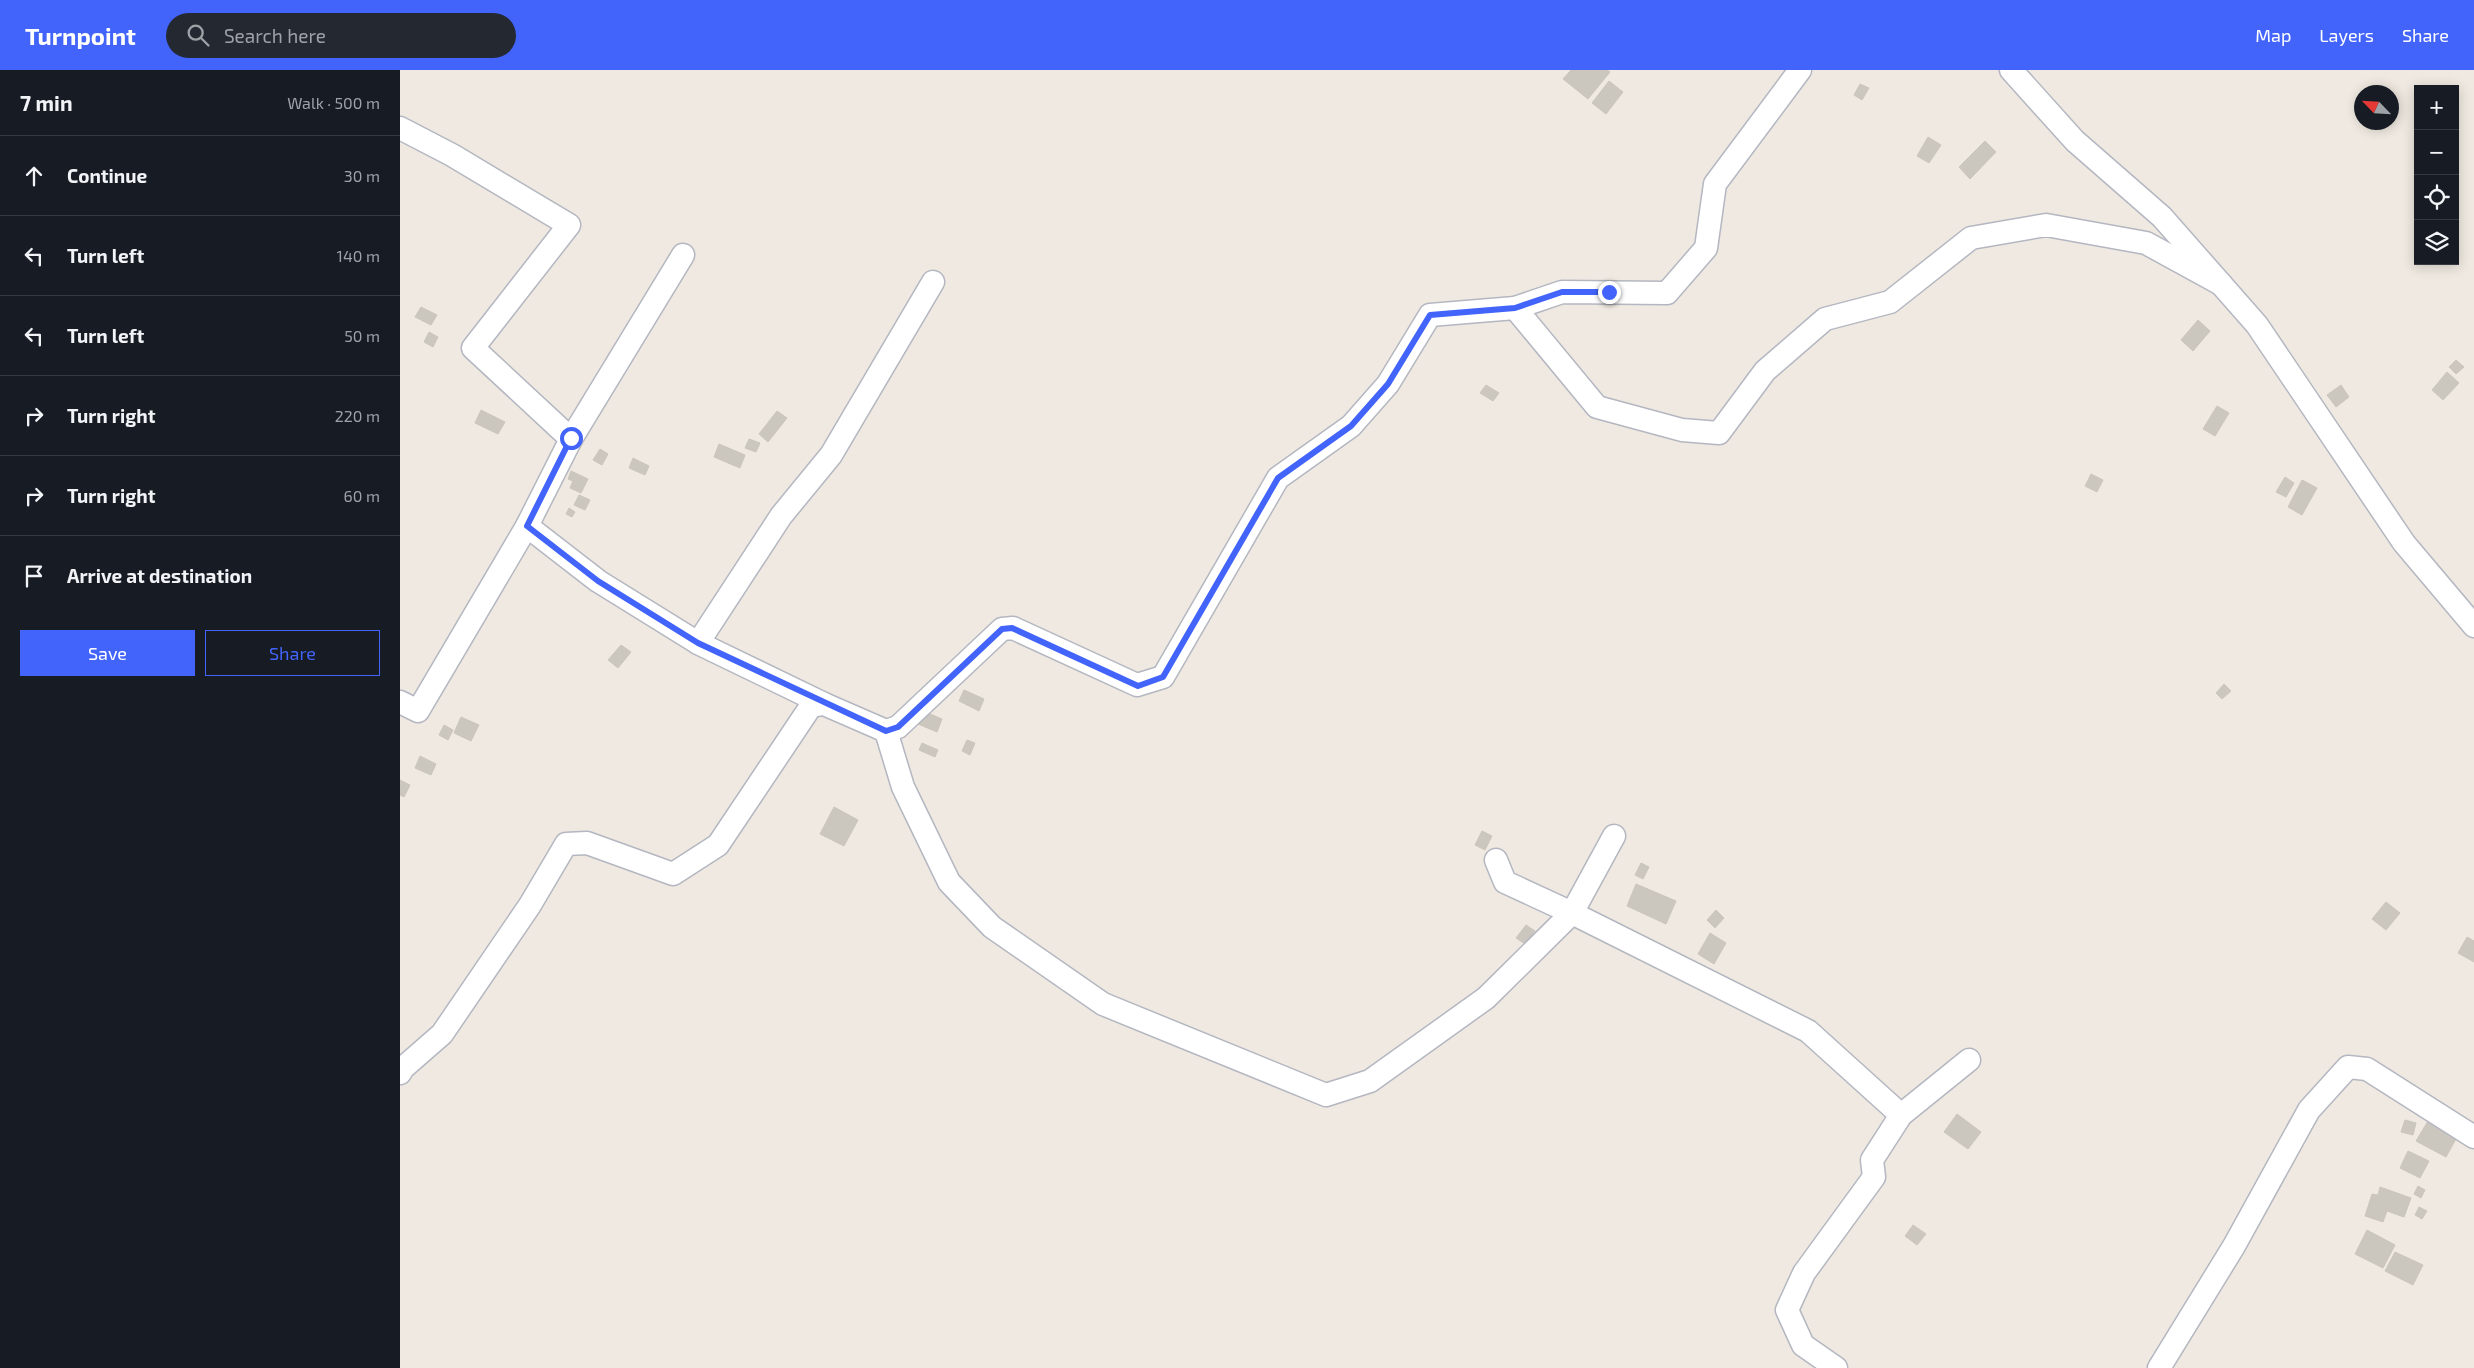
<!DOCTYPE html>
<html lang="en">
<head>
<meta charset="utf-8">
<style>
  body { margin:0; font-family:"Exo 2",sans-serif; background:#242831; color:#f1f3f6 }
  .controls { position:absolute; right:15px; top:15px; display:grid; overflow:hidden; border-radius:0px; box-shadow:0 2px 12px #0003 }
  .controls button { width:45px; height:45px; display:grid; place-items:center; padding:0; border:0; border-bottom:1px solid #363941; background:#171b24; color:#f1f3f6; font:25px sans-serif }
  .compass { position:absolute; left:1954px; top:15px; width:45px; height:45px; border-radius:50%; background:#171b24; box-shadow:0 2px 12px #0003; rotate:295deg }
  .stop { position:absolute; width:15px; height:15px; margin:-11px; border:4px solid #4264fb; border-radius:50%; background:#fff }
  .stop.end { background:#4264fb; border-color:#fff; box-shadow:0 1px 5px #0008 }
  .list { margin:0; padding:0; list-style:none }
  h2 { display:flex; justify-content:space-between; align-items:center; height:65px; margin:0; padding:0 20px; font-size:21px }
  h2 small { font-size:16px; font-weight:400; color:#9ea1a6 }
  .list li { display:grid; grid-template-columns:32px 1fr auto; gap:15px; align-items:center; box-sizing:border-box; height:80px; padding:0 20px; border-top:1px solid #363941 }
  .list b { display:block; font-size:19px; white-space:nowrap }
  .list em { font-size:16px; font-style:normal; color:#9ea1a6 }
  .actions { display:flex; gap:10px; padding:15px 20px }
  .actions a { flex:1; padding:11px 0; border:1px solid #4264fb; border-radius:0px; text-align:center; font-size:18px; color:#4264fb }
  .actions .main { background:#4264fb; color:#fff }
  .icon { flex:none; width:28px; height:28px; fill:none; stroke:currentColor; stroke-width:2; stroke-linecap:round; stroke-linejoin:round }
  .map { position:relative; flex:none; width:2074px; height:1298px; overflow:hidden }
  header { display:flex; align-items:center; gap:30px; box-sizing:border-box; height:70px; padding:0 25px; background:#4264fb; color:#fff }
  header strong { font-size:24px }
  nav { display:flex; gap:28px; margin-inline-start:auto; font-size:18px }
  .search { width:350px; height:45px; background:#242831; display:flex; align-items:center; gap:12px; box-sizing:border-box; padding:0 18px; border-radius:28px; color:#9ea1a6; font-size:19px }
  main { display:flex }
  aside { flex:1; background:#171b24 }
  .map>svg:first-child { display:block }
</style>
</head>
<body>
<header>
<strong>Turnpoint</strong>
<div class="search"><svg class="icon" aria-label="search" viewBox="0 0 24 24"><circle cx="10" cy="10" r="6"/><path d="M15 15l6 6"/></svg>Search here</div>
<nav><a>Map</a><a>Layers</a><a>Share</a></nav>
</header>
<main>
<aside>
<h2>7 min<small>Walk · 500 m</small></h2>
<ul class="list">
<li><svg class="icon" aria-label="ahead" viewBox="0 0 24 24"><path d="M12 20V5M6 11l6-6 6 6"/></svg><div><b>Continue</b></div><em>30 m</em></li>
<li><svg class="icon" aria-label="left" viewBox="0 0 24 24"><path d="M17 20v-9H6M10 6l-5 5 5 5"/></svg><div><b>Turn left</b></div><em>140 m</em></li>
<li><svg class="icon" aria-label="left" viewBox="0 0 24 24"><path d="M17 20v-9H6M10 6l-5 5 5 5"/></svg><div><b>Turn left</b></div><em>50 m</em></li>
<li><svg class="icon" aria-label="right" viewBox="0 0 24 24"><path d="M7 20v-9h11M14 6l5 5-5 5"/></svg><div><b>Turn right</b></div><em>220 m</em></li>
<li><svg class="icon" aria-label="right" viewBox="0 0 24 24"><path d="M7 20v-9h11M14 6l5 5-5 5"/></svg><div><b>Turn right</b></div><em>60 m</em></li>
<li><svg class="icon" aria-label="arrive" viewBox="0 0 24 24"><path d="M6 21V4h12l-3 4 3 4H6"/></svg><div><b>Arrive at destination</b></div></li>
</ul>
<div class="actions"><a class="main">Save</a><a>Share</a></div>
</aside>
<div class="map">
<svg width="2074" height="1298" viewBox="0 0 2074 1298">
  <rect width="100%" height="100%" fill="#efe9e1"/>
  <g fill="#cbc7bf" stroke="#cbc5ba">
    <polygon points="1171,0 1207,0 1210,2 1188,29 1163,9"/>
    <polygon points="1209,11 1223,22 1206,44 1192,33"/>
    <polygon points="1460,14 1469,18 1462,30 1454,25"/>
    <polygon points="1528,67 1541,75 1529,93 1517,86"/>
    <polygon points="1585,71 1596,82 1570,109 1559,97"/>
    <polygon points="21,237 37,245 31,255 15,247"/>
    <polygon points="1798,250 1810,261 1793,281 1781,270"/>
    <polygon points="29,262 38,267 33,277 24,272"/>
    <polygon points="2056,290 2064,297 2056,304 2049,297"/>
    <polygon points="2047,302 2059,313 2043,330 2032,320"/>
    <polygon points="1086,315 1099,323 1093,331 1080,323"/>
    <polygon points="1941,315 1949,327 1936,337 1927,325"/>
    <polygon points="1817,336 1829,343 1815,366 1803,359"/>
    <polygon points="81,340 105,352 98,364 75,353"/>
    <polygon points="377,341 387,348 368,372 359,364"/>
    <polygon points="349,369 360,373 356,382 345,378"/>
    <polygon points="319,374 345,385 340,398 314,387"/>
    <polygon points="200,379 208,384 202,395 193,390"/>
    <polygon points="233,388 249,396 245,405 229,398"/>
    <polygon points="171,401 188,409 181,423 170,418 173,411 168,409"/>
    <polygon points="1691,404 1703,410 1697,422 1685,416"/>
    <polygon points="1885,407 1894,413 1886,427 1876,422"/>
    <polygon points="1902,410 1917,418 1902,445 1888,437"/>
    <polygon points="179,425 190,430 185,440 174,435"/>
    <polygon points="169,438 175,442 172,447 166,444"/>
    <polygon points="221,575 231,582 218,598 208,590"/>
    <polygon points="1824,614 1831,621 1822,629 1816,623"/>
    <polygon points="564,620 584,629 579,641 559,631"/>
    <polygon points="523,641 542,649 537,662 518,654"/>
    <polygon points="61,647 79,655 71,671 54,663"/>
    <polygon points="44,655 53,660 48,670 39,665"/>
    <polygon points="567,670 575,673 570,685 562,681"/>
    <polygon points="522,673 538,680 535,687 519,680"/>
    <polygon points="20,686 36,694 31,705 15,698"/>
    <polygon points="0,710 10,715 4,727 0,725"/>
    <polygon points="434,737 458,750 444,776 420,764"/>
    <polygon points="1082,761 1092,766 1085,780 1075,775"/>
    <polygon points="1241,793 1249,797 1243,809 1235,805"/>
    <polygon points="1236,814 1276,831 1266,854 1227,836"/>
    <polygon points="1986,832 2000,843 1986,860 1972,849"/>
    <polygon points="1316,840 1324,848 1315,858 1307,850"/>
    <polygon points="1126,855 1135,861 1125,874 1116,868"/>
    <polygon points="1310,863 1326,873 1314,894 1298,884"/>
    <polygon points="2067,867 2074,871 2074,892 2058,883"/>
    <polygon points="1557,1044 1581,1062 1568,1079 1544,1062"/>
    <polygon points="2005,1050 2016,1053 2013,1065 2001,1062"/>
    <polygon points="2028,1051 2057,1067 2046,1087 2016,1071"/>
    <polygon points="2008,1081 2029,1091 2020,1108 2000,1098"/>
    <polygon points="2018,1116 2025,1120 2021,1128 2014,1124"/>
    <polygon points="1980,1117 2011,1128 2004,1147 1987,1141 1983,1152 1965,1146 1972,1124 1978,1125"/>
    <polygon points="2019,1137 2027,1141 2022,1149 2015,1145"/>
    <polygon points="1513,1155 1526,1164 1517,1175 1505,1166"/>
    <polygon points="1967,1160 1995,1175 1983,1198 1955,1184"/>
    <polygon points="1995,1182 2023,1195 2013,1215 1985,1201"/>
  </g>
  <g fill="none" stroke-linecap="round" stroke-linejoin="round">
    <defs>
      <g id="minor">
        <polyline points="1611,0 1675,71 1762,147 1857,255 2004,473 2074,556"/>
        <polyline points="0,58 52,85 169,155 73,278 171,369"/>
        <polyline points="1115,238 1162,222 1267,223 1306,178 1315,114 1400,0"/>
        <polyline points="127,456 198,511 298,573 424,634"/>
        <polyline points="298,573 381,446 431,385 533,212"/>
        <polyline points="0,632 18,641 127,456 171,369 283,185"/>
        <polyline points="486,661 503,717 549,812 592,857 703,934 926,1025 970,1011 1086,928 1172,843 1214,766"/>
        <polyline points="1096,790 1105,812 1172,843 1408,961 1501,1045"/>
        <polyline points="0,1003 3,998 42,964 130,835 166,774 187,773 273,804 318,775 411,636 424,634 486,661 498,657 602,559 613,558 737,615 763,607 878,408 951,356 988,314 1030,245 1115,238 1197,337 1282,360 1319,363 1365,301 1425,249 1490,232 1571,168 1646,155 1746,173 1821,214"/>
        <polyline points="1436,1298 1403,1275 1387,1240 1404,1203 1474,1107 1472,1090 1501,1045 1569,990"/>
        <polyline points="1759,1298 1834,1176 1909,1040 1948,997 1967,999 2074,1067"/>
      </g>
    </defs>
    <use href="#minor" stroke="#b4b7c1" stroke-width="25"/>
    <use href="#minor" stroke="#fff" stroke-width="22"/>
  </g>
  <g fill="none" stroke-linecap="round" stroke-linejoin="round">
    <polyline stroke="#4264fb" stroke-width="6" points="171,368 127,456 198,511 298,573 486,661 498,657 602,559 612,558 738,616 763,607 878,408 951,356 988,314 1030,245 1115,238 1162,222 1209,222"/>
  </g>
</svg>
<div class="controls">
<button>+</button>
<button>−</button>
<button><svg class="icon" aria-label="locate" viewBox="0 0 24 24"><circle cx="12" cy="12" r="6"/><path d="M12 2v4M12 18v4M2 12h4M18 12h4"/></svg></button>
<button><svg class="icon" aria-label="layers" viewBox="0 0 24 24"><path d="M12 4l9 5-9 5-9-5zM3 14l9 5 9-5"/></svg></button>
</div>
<svg class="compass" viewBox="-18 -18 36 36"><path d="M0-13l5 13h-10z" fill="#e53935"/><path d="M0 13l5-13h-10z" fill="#9ea1a6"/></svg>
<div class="stop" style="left:171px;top:368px"></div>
<div class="stop end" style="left:1209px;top:222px"></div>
</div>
</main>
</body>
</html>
